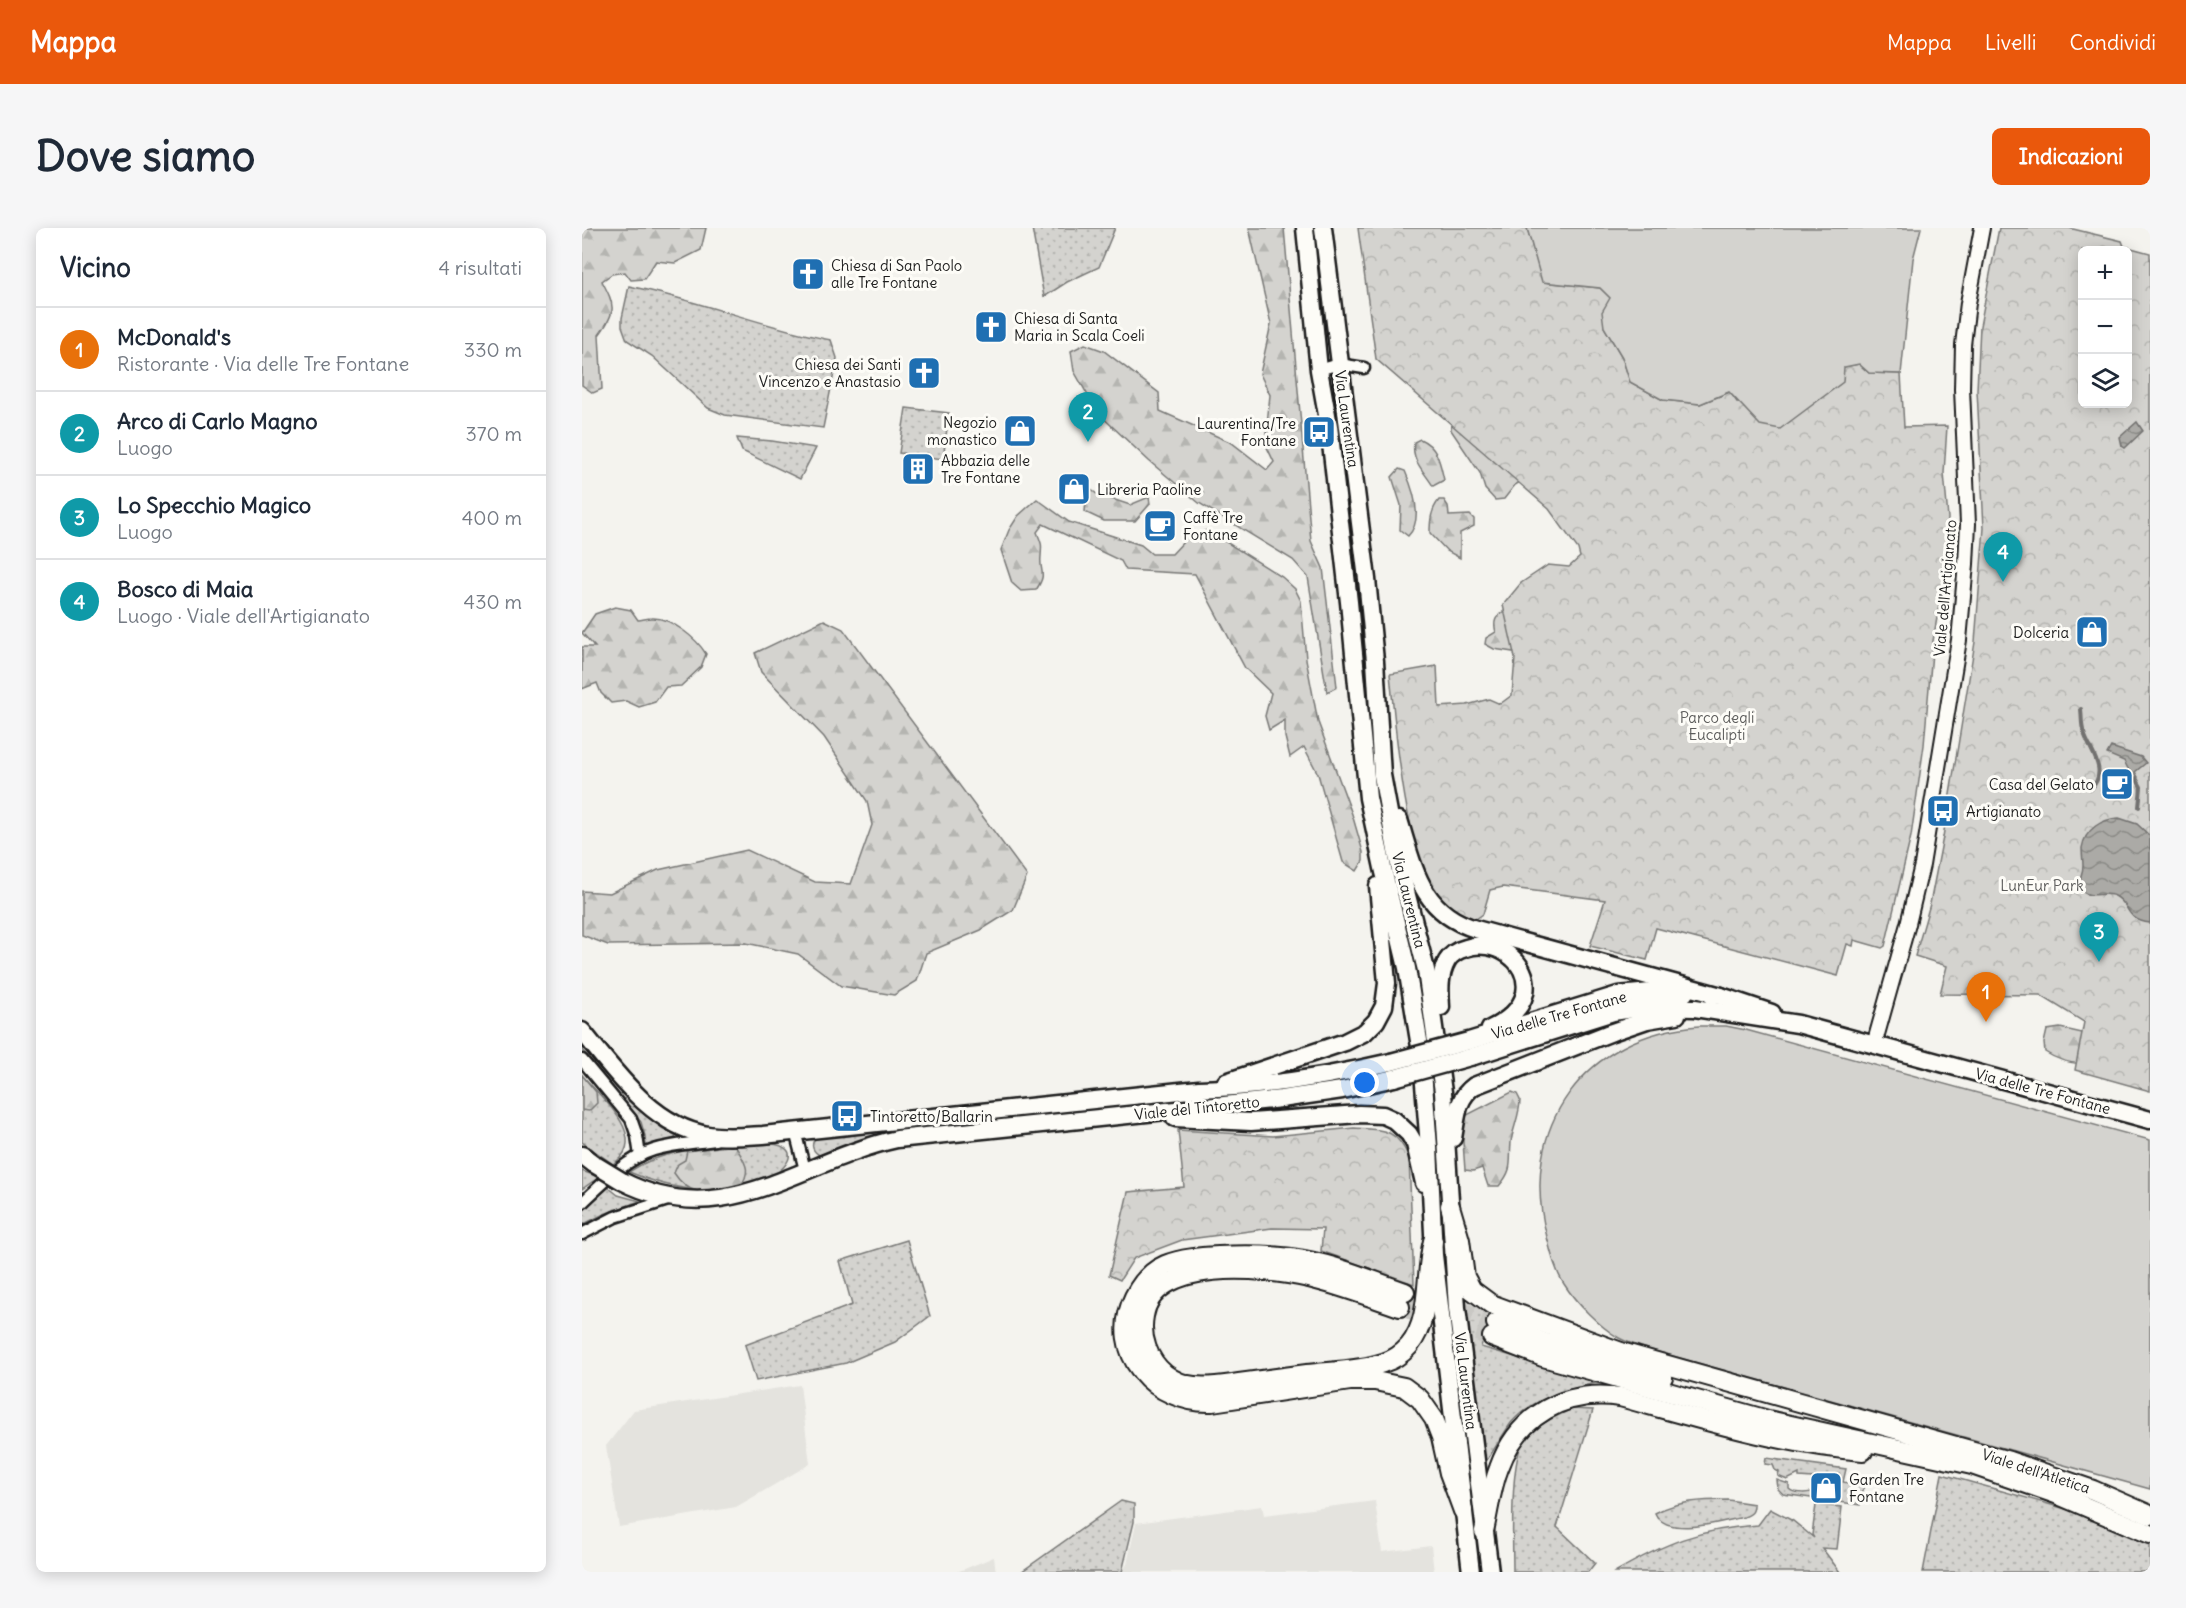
<!DOCTYPE html>
<html lang="it">
<head>
<meta charset="utf-8">
<style>
  body { margin:0; font-family:Delius,sans-serif; background:#f6f6f7; color:#1f2937 }
  .controls { position:absolute; right:18px; top:18px; display:grid; overflow:hidden; border-radius:9px; box-shadow:0 3px 15px #0003 }
  .controls button { width:54px; height:54px; display:grid; place-items:center; padding:0; border:0; border-bottom:2px solid #e0e1e3; background:#fff; color:#1f2937; font:30px sans-serif }
  .you { position:absolute; left:783px; top:855px; width:21px; height:21px; margin:-15px; border:4px solid #fff; border-radius:50%; background:#1a73e8; box-shadow:0 0 0 9px #1a73e833 }
  .badge { display:grid; place-items:center; width:39px; height:39px; border-radius:50%; background:#ea580c; color:#fff; font-size:20px; font-weight:700 }
  .pin { position:absolute; translate:-50% -50px; filter:drop-shadow(0 2px 3px #0008) }
  .pin::after { content:''; position:absolute; top:32px; width:21px; height:18px; background:inherit; clip-path:polygon(0 0,100% 0,50% 100%) }
  .list { margin:0; padding:0; list-style:none }
  h2 { display:flex; justify-content:space-between; align-items:center; height:78px; margin:0; padding:0 24px; font-size:26px }
  h2 small { font-size:20px; font-weight:400; color:#747a83 }
  .list li { display:grid; grid-template-columns:39px 1fr auto; gap:18px; align-items:center; box-sizing:border-box; height:84px; padding:0 24px; border-top:2px solid #e0e1e3 }
  .list b { display:block; font-size:22px; white-space:nowrap }
  .list p { margin:0; font-size:20px; white-space:nowrap; color:#747a83 }
  .list em { font-size:20px; font-style:normal; color:#747a83 }
  .icon { flex:none; width:33px; height:33px; fill:none; stroke:currentColor; stroke-width:2; stroke-linecap:round; stroke-linejoin:round }
  .map { position:relative; flex:none; width:1568px; height:1344px; overflow:hidden; border-radius:9px }
  header { display:flex; align-items:center; gap:36px; box-sizing:border-box; height:84px; padding:0 30px; background:#ea580c; color:#fff }
  header strong { font-size:28px }
  nav { display:flex; gap:33px; margin-inline-start:auto; font-size:21px }
  .intro { display:flex; align-items:center; justify-content:space-between; box-sizing:border-box; height:144px; padding:0 36px }
  h1 { margin:0; font-size:42px }
  .button { padding:15px 27px; border-radius:9px; background:#ea580c; color:#fff; font-size:21px; font-weight:700 }
  main { display:flex; gap:36px; padding:0 36px }
  aside { flex:1; background:#fff; border-radius:9px; box-shadow:0 3px 15px #0003 }
  .map>svg:first-child { display:block }
</style>
</head>
<body>
<header>
<strong>Mappa</strong>
<nav><a>Mappa</a><a>Livelli</a><a>Condividi</a></nav>
</header>
<div class="intro"><h1>Dove siamo</h1><a class="button">Indicazioni</a></div>
<main>
<aside>
<h2>Vicino<small>4 risultati</small></h2>
<ul class="list">
<li><span class="badge" style="background:#e8710a">1</span><div><b>McDonald's</b><p>Ristorante · Via delle Tre Fontane</p></div><em>330 m</em></li>
<li><span class="badge" style="background:#0f9aa8">2</span><div><b>Arco di Carlo Magno</b><p>Luogo</p></div><em>370 m</em></li>
<li><span class="badge" style="background:#0f9aa8">3</span><div><b>Lo Specchio Magico</b><p>Luogo</p></div><em>400 m</em></li>
<li><span class="badge" style="background:#0f9aa8">4</span><div><b>Bosco di Maia</b><p>Luogo · Viale dell'Artigianato</p></div><em>430 m</em></li>
</ul>
</aside>
<div class="map">
<svg width="1568" height="1344" viewBox="0 0 1568 1344">
  <defs>
    <pattern id="grass-dots" width="8" height="8" patternUnits="userSpaceOnUse" patternTransform="scale(1.5)"><rect width="8" height="8" fill="#d4d3cf"/><path d="M2 2h.1M6 6h.1" fill="none" stroke="#b5b5b1" stroke-width="1.8" stroke-linecap="round"/></pattern>
    <pattern id="forest-firs" width="22" height="20" patternUnits="userSpaceOnUse" patternTransform="scale(1.5)"><rect width="22" height="20" fill="#d4d3cf"/><path d="M5 1l3.5 6h-7zM16 11l3.5 6h-7z" fill="#b5b5b1"/></pattern>
    <pattern id="park-crowns" width="20" height="18" patternUnits="userSpaceOnUse" patternTransform="scale(1.5)"><rect width="20" height="18" fill="#d4d3cf"/><path d="M2 6a3 3 0 1 1 6 0M12 15a3 3 0 1 1 6 0" fill="none" stroke="#b5b5b1"/></pattern>
    <pattern id="water-waves" width="16" height="10" patternUnits="userSpaceOnUse" patternTransform="scale(1.5)"><rect width="16" height="10" fill="#abaaa6"/><path d="M0 5q4-4 8 0t8 0" fill="none" stroke="#8a8a86"/></pattern>
  </defs>
  <rect width="100%" height="100%" fill="#f4f3ee"/>
  <filter id="ink" filterUnits="userSpaceOnUse"><feTurbulence type="fractalNoise" baseFrequency=".0167" numOctaves="2"/><feDisplacementMap in="SourceGraphic" scale="12" xChannelSelector="R" yChannelSelector="G"/><feConvolveMatrix kernelMatrix="1 2 1 2 8 2 1 2 1" color-interpolation-filters="sRGB"/></filter>
  <g filter="url(#ink)">
    <g fill="#e4e3de">
      <polygon points="218,1157 228,1236 154,1279 37,1299 24,1218 52,1182"/>
      <polygon points="793,1273 800,1324 849,1318 852,1344 540,1344 545,1336 554,1295 680,1278 682,1287"/>
      <polygon points="412,1329 414,1344 375,1344"/>
    </g>
    <g fill="url(#grass-dots)" stroke="#787876" stroke-width="1.5">
      <polygon points="450,0 533,0 517,39 485,54 462,69"/>
      <path d="M47,58c69,14 134,41 202,54l6,18 -14,70 -98,-13 -17,-7 -56,-52 -25,-16 -5,-14v-8z"/>
      <polygon points="324,180 367,185 361,231 317,225"/>
      <polygon points="155,210 190,213 234,220 218,251 160,223"/>
      <polygon points="0,817 46,872 80,900 97,909 64,919 63,908 59,894 0,822"/>
      <path d="M0,847c18,22 70,63 31,89l-31,-22z"/>
      <path d="M319,901v2l-45,11 -35,14c-8,-4 -11,-10 -6,-18z"/>
      <path d="M178,915c51,0 26,32 -5,40 -46,13 -83,7 -126,-11 38,-26 86,-24 131,-29z"/>
      <polygon points="0,943 17,949 0,961"/>
      <polygon points="26,959 36,967 58,973 22,986 0,997 0,984"/>
      <polygon points="325,1012 348,1088 313,1114 264,1135 174,1153 163,1117 270,1077 258,1033"/>
      <path d="M881,1056l28,26 -10,37 119,35c-32,7 -67,15 -89,41 -9,13 -17,27 -26,40z"/>
      <path d="M990,1181l21,1 -36,117 38,36 -7,9h-75c0,-28 -4,-114 12,-133 12,-15 30,-22 47,-30z"/>
      <path d="M1184,1230l80,11 -3,13 21,4 -4,19 -77,-11 -5,-5 -1,-9 12,4v5c5,5 21,5 27,1l1,-7 -4,-5 -14,-1v-3l-12,6 -9,-4 1,-4 -4,-2 -2,-5 -8,-1z"/>
      <polygon points="1360,1246 1512,1289 1566,1314 1568,1316 1568,1344 1341,1344"/>
      <path d="M1146,1272l26,4c0,8 -2,10 -10,13 -21,4 -78,22 -89,-4 23,-12 47,-13 73,-13z"/>
      <polygon points="539,1273 552,1276 552,1294 540,1344 439,1344"/>
      <path d="M1234,1277l26,2 -5,42 -15,-1 18,24h-225c50,-29 84,-43 143,-47l12,-16 23,12 21,17 -2,-3z"/>
    </g>
    <g fill="url(#forest-firs)" stroke="#787876" stroke-width="1.5">
      <path d="M0,0h124l-5,22 -26,13 -19,-2 -12,18 -13,1 -6,-8 -13,2 -10,7c13,25 15,30 -3,54l3,54 -9,4 -11,-8z"/>
      <polygon points="667,0 702,0 729,313 741,340 755,459 745,464 726,349 711,332 617,275 567,233 516,185 492,143 489,123 503,116 522,123 577,165 578,183 650,215 685,242 692,234 683,215 688,167 678,146 689,96"/>
      <polygon points="870,186 938,254 933,257 922,271 913,272 903,261 898,245 869,202"/>
      <path d="M838,211c18,8 20,24 24,41l-11,6c-9,-15 -22,-25 -19,-44z"/>
      <path d="M817,241l6,2c8,18 19,49 3,65l-8,-6 1,-25 -9,-28z"/>
      <polygon points="505,259 515,266 548,277 567,269 568,276 553,293 522,293 503,284"/>
      <path d="M455,271l32,23 72,23 11,9h20l15,-16 20,-8 75,47 13,12 6,12 5,58 12,63 34,92 11,38v9l-6,10 -14,-9 -25,-88 -14,-27 -14,10 -5,-20v-17l-16,10 -4,-14 6,-23 -26,-25 -50,-94 -69,-4 -5,-9 -78,-37 -6,8c5,13 5,11 4,24 -2,17 7,16 -5,34l-15,1 -9,-8 -11,-33 8,-20 9,-14z"/>
      <path d="M857,272h5l4,6 1,10 21,-1 4,4v7l-14,7v25l-13,-7 -17,-18c0,-13 1,-23 9,-33z"/>
      <path d="M33,379l16,3 7,10c4,0 9,-2 14,-2 19,-1 45,21 54,36l-5,13 -20,19 -15,1 -11,15 -16,5 -13,-6 -15,2 -10,-10 -4,-10 -15,6v-42h13l-13,-14 13,-19z"/>
      <path d="M922,383l22,15 6,29 -38,-6 -9,-5 1,-6 10,-6c-3,-10 -1,-15 8,-21z"/>
      <polygon points="242,392 261,401 445,648 431,682 399,702 344,725 335,753 312,767 259,758 216,726 164,715 26,717 0,707 0,663 28,665 76,642 165,622 233,654 269,656 290,597 285,573 242,509 179,444 173,425"/>
      <path d="M1478,800l31,7 -9,29c-14,-1 -25,-4 -37,-12l-1,-9 3,-13z"/>
      <polygon points="0,847 14,864 15,875 7,883 0,882"/>
      <path d="M930,864l5,2 3,6c0,14 -7,28 -9,42 -2,20 3,27 -12,44h-11l-6,-18 -9,3 -8,-1 -3,-42 5,-13z"/>
      <path d="M153,917c10,18 18,25 4,43 -28,3 -48,12 -65,-15l4,-9 7,-4 2,-9z"/>
    </g>
    <g fill="url(#park-crowns)" stroke="#787876" stroke-width="1.5" fill-rule="evenodd">
      <path d="M776,0h169l16,54 57,6 11,10 -7,29 18,30 8,25 33,18 37,4 30,-12 7,10 107,-35 15,-3 10,9 32,1 3,53 43,-1 -3,47 4,45 -3,53 -12,70 -9,104 -13,91 -26,110 -3,2 -28,-8 -1,6 -6,-2 -9,32 -182,-48 -9,32 -57,-14 15,-46 -102,-13 -13,3 -7,24 -7,5c-11,-4 -25,-9 -33,-17 -39,-42 -47,-172 -53,-228l47,-8 2,41 28,-2 22,-6 11,5 12,-9 3,-37 -12,-53 18,-22 27,-18 21,2 11,-10 -2,-8 -29,-40 -173,-150z"/>
      <path d="M1417,0h70l53,13 2,5 26,7v838l-75,-21 9,-48 -44,-27 -100,-1 7,-28 -32,-10 15,-52 13,-67 32,-195 9,-114 -7,-138 3,-64zM1500,22h46v154h-46z"/>
      <path d="M772,900c29,2 43,0 55,30l5,126 -93,-33 2,-22 -51,-1 -90,12 -48,18 -14,22 -11,-5 19,-83 56,-5 -6,-57 95,6z"/>
    </g>
    <g fill="#d4d3cf" stroke="#787876" stroke-width="1.5">
      <polygon points="945,0 1339,0 1331,31 1319,146 1287,145 1277,136 1262,139 1261,154 1198,201 1178,197 1147,164 1118,176 1081,172 1048,154 1040,129 1022,99 1020,84 1028,70 1018,60 960,54"/>
      <path d="M1117,798h27l20,4 404,110v349l-509,-142c-7,-3 -15,-5 -22,-9 -19,-11 -43,-35 -55,-54 -9,-14 -13,-31 -17,-47 -30,-111 39,-203 152,-211z"/>
    </g>
    <g fill="url(#water-waves)" stroke="#72716f" stroke-width="1.5">
      <polygon points="1555,194 1561,203 1543,220 1540,218 1538,209"/>
      <polygon points="1529,519 1559,529 1564,535 1553,544 1556,549 1552,552 1542,533 1525,526"/>
      <path d="M1537,590l18,6 13,12v87c-26,-3 -19,-19 -35,-27 -10,-6 -27,5 -34,-7 -4,-8 2,-15 2,-23 0,-6 -1,-12 -1,-18 3,-19 20,-29 37,-30z"/>
    </g>
    <g fill="none" stroke-linecap="round" stroke-linejoin="round">
      <g stroke="#72716f" stroke-width="4">
        <path d="M1499,481c1,8 0,17 3,24 6,19 25,37 7,56"/>
        <polyline points="1554,550 1559,559 1557,579"/>
      </g>
      <g stroke="#c9c8c4" stroke-width="18" stroke-dasharray="18 9" stroke-linecap="butt">
        <polyline points="823,1064 914,1095"/>
        <polyline points="818,1079 910,1109"/>
      </g>
      <defs>
        <g id="minor">
          <polyline points="737,142 757,136 782,140"/>
          <polyline points="0,832 49,891 55,908 58,928"/>
          <polyline points="213,903 223,942"/>
          <path d="M0,975c20,-19 45,-45 72,-53 20,-6 41,-7 61,-10"/>
          <polyline points="0,1006 33,989 89,971"/>
        </g>
        <polyline id="tertiary" points="1292,817 1326,696 1340,637 1377,412 1384,336 1386,296 1380,161 1381,117 1386,75 1400,0"/>
        <g id="secondary">
          <polyline points="723,0 737,142 747,198 767,374 786,570 801,640 825,740 840,831 847,919 852,1027 889,1344"/>
          <polyline points="741,0 785,351 793,433 800,547 815,628 844,742 861,864 875,1080 908,1344"/>
          <path d="M817,592c15,48 22,93 77,109l245,67"/>
          <polyline points="1129,767 1139,768 1190,785"/>
          <path d="M859,779c-1,-16 -2,-32 6,-46 4,-7 11,-11 19,-13 27,-10 65,12 59,45 -4,17 -20,29 -35,36"/>
          <path d="M0,803c33,40 70,95 126,104 18,3 37,1 55,0l436,-46c66,-2 128,-12 192,-27"/>
          <polyline points="887,813 1036,767 1069,764 1103,765"/>
          <polyline points="892,828 1031,784 1064,779 1113,780 1216,796 1568,892"/>
          <polyline points="644,854 763,814 783,804 794,793 802,778 805,755 796,658"/>
          <polyline points="593,890 669,894 777,886 801,887 812,892 827,906 833,916 842,955"/>
          <path d="M871,910c4,-20 3,-39 21,-52l138,-54 35,-12 30,-5"/>
          <polyline points="0,927 12,936"/>
          <path d="M40,953c104,53 178,-21 275,-42l384,-40 61,-9 52,-12"/>
        </g>
        <g id="trunk">
          <polyline points="868,978 878,1012 883,1049 890,1062 909,1076 1039,1124 1427,1233 1511,1262 1568,1287"/>
          <path d="M823,1064c-30,-10 -60,-24 -91,-30 -32,-7 -63,-8 -95,-6 -18,1 -37,2 -54,9 -14,6 -24,18 -31,32 -27,56 21,107 78,105l138,-21h25l29,6 16,12 14,20 7,18 8,36 14,38"/>
          <path d="M818,1079c-30,-10 -61,-22 -91,-29 -43,-10 -156,-22 -165,38 -4,21 4,44 21,58 8,6 19,11 29,12 15,2 30,-1 45,-3 23,-3 45,-6 68,-9 24,-3 52,-3 76,-11 10,-3 19,-9 26,-17 23,-28 15,-70 24,-105"/>
          <polyline points="914,1095 964,1115 1081,1149"/>
          <polyline points="910,1109 961,1129 1186,1192 1390,1237 1474,1266 1568,1306"/>
          <path d="M902,1303c5,-21 7,-43 15,-63 19,-53 66,-79 121,-71 80,22 159,47 243,54"/>
        </g>
      </defs>
      <use href="#minor" stroke="#1c1c1c" stroke-width="15"/>
      <use href="#tertiary" stroke="#1c1c1c" stroke-width="18"/>
      <use href="#secondary" stroke="#1c1c1c" stroke-width="21"/>
      <use href="#trunk" stroke="#1c1c1c" stroke-width="22"/>
      <use href="#minor" stroke="#fdfcf7" stroke-width="10"/>
      <use href="#tertiary" stroke="#fdfcf7" stroke-width="14"/>
      <use href="#secondary" stroke="#fdfcf7" stroke-width="16"/>
      <use href="#trunk" stroke="#fdfcf7" stroke-width="18"/>
      <defs>
        <g id="secondary-bridge">
          <polyline points="809,834 887,813"/>
          <polyline points="812,850 892,828"/>
          <polyline points="12,936 40,953"/>
        </g>
      </defs>
      <use href="#secondary-bridge" stroke="#1c1c1c" stroke-width="21" stroke-linecap="butt"/>
      <use href="#secondary-bridge" stroke="#fdfcf7" stroke-width="16"/>
    </g>
  </g>
  <defs>
    <symbol id="church-square" viewBox="-11 -11 22 22"><rect x="-9" y="-9" width="18" height="18" rx="4" fill="#1f6fb2" stroke="#fdfcf7"/><path d="M-1.2-6h2.4v3.5h3.3v2.4h-3.3V6h-2.4V-.1h-3.3v-2.4h3.3Z" fill="#fff"/></symbol>
    <symbol id="shop-square" viewBox="-11 -11 22 22"><rect x="-9" y="-9" width="18" height="18" rx="4" fill="#1f6fb2" stroke="#fdfcf7"/><path d="M-5-2.5h2.3a2.7 3.5 0 0 1 5.4 0H5L5.5 6h-11ZM-1.5-2.5h3a1.5 2.3 0 0 0-3 0Z" fill="#fff"/></symbol>
    <symbol id="bus-square" viewBox="-11 -11 22 22"><rect x="-9" y="-9" width="18" height="18" rx="4" fill="#1f6fb2" stroke="#fdfcf7"/><path d="M-5-6H5V4H4V6H2V4H-2V6H-4V4H-5ZM-3.5-4V0h7V-4ZM-3.5 1.2v1.5H-2V1.2ZM2 1.2v1.5H3.5V1.2Z" fill="#fff"/></symbol>
    <symbol id="building-square" viewBox="-11 -11 22 22"><rect x="-9" y="-9" width="18" height="18" rx="4" fill="#1f6fb2" stroke="#fdfcf7"/><path d="M-4-6H4V6H1V3H-1V6H-4ZM-2.5-4.3h1.7v1.8h-1.7ZM.8-4.3h1.7v1.8H.8ZM-2.5-1h1.7V.8h-1.7ZM.8-1h1.7V.8H.8Z" fill="#fff"/></symbol>
    <symbol id="cafe-square" viewBox="-11 -11 22 22"><rect x="-9" y="-9" width="18" height="18" rx="4" fill="#1f6fb2" stroke="#fdfcf7"/><path d="M-5.5-4.5H6V0H3Q3 3.5 0 3.5H-2.5Q-5.5 3.5-5.5 0ZM3-3.2v2h1.7v-2ZM-6 4.5H4V6H-6Z" fill="#fff"/></symbol>
  </defs>
  <g fill-rule="evenodd">
    <use href="#church-square" x="207" y="27" width="38" height="38"/>
    <use href="#church-square" x="390" y="80" width="38" height="38"/>
    <use href="#church-square" x="323" y="126" width="38" height="38"/>
    <use href="#shop-square" x="419" y="184" width="38" height="38"/>
    <use href="#bus-square" x="718" y="185" width="38" height="38"/>
    <use href="#building-square" x="317" y="222" width="38" height="38"/>
    <use href="#shop-square" x="473" y="242" width="38" height="38"/>
    <use href="#cafe-square" x="559" y="279" width="38" height="38"/>
    <use href="#shop-square" x="1491" y="385" width="38" height="38"/>
    <use href="#cafe-square" x="1516" y="537" width="38" height="38"/>
    <use href="#bus-square" x="1342" y="564" width="38" height="38"/>
    <use href="#bus-square" x="246" y="869" width="38" height="38"/>
    <use href="#shop-square" x="1225" y="1241" width="38" height="38"/>
  </g>
  <g text-anchor="middle" dominant-baseline="central" stroke-width="6" stroke-linejoin="round" paint-order="stroke">
    <g font-size="15" fill="#1c1c1c" stroke="#fdfcf7" text-anchor="start">
      <text x="249" y="37">Chiesa di San Paolo<tspan x="249" dy="17">alle Tre Fontane</tspan></text>
      <text x="432" y="90">Chiesa di Santa<tspan x="432" dy="17">Maria in Scala Coeli</tspan></text>
      <text x="319" y="136" text-anchor="end">Chiesa dei Santi<tspan x="319" dy="17">Vincenzo e Anastasio</tspan></text>
      <text x="415" y="194" text-anchor="end">Negozio<tspan x="415" dy="17">monastico</tspan></text>
      <text x="714" y="195" text-anchor="end">Laurentina/Tre<tspan x="714" dy="17">Fontane</tspan></text>
      <text x="359" y="232">Abbazia delle<tspan x="359" dy="17">Tre Fontane</tspan></text>
      <text x="515" y="261">Libreria Paoline</text>
      <text x="601" y="289">Caffè Tre<tspan x="601" dy="17">Fontane</tspan></text>
      <text x="1487" y="404" text-anchor="end">Dolceria</text>
      <text x="1512" y="556" text-anchor="end">Casa del Gelato</text>
      <text x="1384" y="583">Artigianato</text>
      <text x="288" y="888">Tintoretto/Ballarin</text>
      <text x="1267" y="1251">Garden Tre<tspan x="1267" dy="17">Fontane</tspan></text>
    </g>
    <g font-size="15" fill="#1c1c1c" stroke="#fdfcf7">
      <text transform="translate(765 191) rotate(82)">Via Laurentina</text>
      <text transform="translate(1363 360) rotate(-85)">Viale dell'Artigianato</text>
      <text transform="translate(827 672) rotate(76)">Via Laurentina</text>
      <text transform="translate(977 787) rotate(-16)">Via delle Tre Fontane</text>
      <text transform="translate(1461 863) rotate(15)">Via delle Tre Fontane</text>
      <text transform="translate(615 880) rotate(-6)">Viale del Tintoretto</text>
      <text transform="translate(884 1153) rotate(83)">Via Laurentina</text>
      <text transform="translate(1454 1243) rotate(18)">Viale dell'Atletica</text>
    </g>
    <g font-size="15" fill="#5c5c5b" stroke="#fdfcf7">
      <text x="1135" y="489">Parco degli<tspan x="1135" dy="17">Eucalipti</tspan></text>
      <text x="1460" y="657">LunEur Park</text>
    </g>
  </g>
</svg>
<div class="controls">
<button>+</button>
<button>−</button>
<button><svg class="icon" aria-label="layers" viewBox="0 0 24 24"><path d="M12 4l9 5-9 5-9-5zM3 14l9 5 9-5"/></svg></button>
</div>
<div class="you"></div>
<div class="pin badge" style="left:1404px;top:794px;background:#e8710a">1</div>
<div class="pin badge" style="left:506px;top:214px;background:#0f9aa8">2</div>
<div class="pin badge" style="left:1517px;top:734px;background:#0f9aa8">3</div>
<div class="pin badge" style="left:1421px;top:354px;background:#0f9aa8">4</div>
</div>
</main>
</body>
</html>
